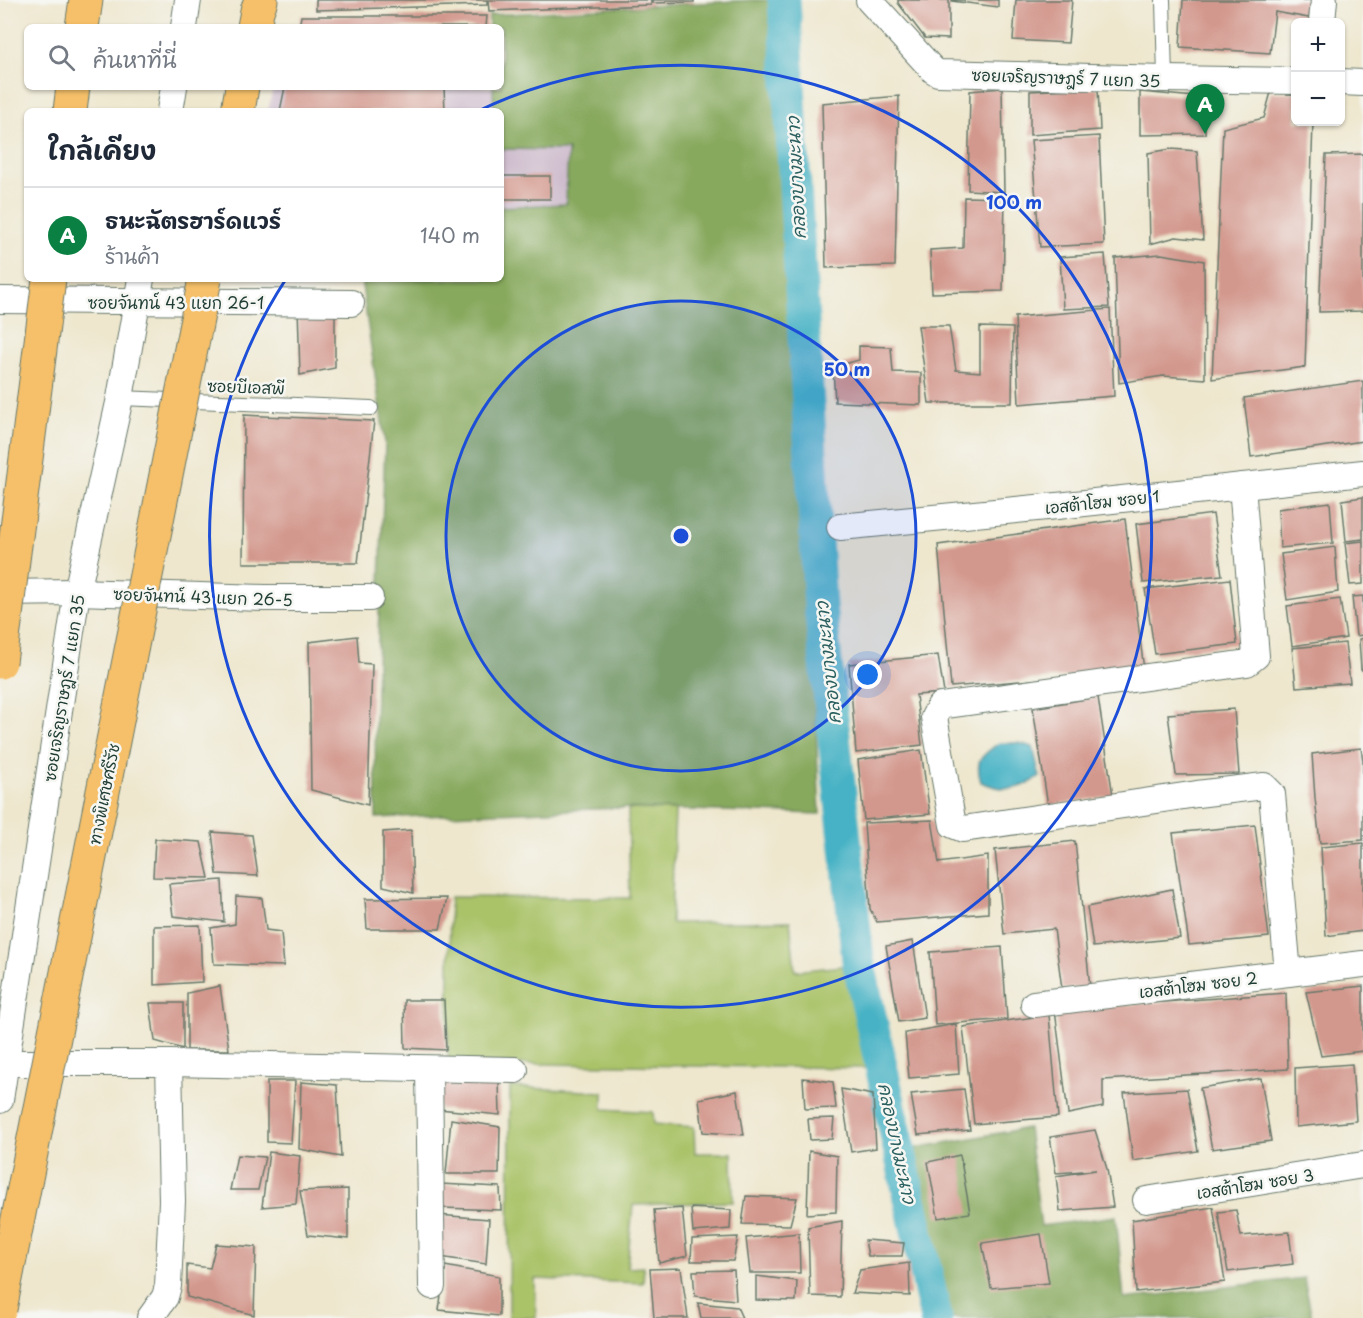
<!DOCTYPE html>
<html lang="th">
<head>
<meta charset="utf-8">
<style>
  body { margin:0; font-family:"Playpen Sans","Playpen Sans Thai",sans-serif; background:#f6f6f7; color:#1f2937 }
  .controls { position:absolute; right:18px; top:18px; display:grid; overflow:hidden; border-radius:9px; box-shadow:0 2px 4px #0004 }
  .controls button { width:54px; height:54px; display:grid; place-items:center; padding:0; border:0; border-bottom:2px solid #e0e1e3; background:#fff; color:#1f2937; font:30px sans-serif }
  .you { position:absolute; left:868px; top:675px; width:21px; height:21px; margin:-15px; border:4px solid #fff; border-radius:50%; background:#1a73e8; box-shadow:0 0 0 9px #1a73e833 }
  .badge { display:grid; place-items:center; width:39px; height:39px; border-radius:50%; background:#0b8043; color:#fff; font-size:20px; font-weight:700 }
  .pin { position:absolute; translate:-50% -50px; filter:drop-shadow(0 2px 3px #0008) }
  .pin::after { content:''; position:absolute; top:32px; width:21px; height:18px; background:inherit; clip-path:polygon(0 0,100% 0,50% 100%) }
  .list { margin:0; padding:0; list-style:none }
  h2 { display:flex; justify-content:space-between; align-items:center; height:78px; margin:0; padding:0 24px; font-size:26px }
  h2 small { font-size:20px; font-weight:400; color:#747a83 }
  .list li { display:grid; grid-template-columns:39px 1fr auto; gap:18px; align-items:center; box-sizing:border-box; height:96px; padding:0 24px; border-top:2px solid #e0e1e3 }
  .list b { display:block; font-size:22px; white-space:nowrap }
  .list p { margin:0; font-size:20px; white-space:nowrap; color:#747a83 }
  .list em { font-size:20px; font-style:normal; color:#747a83 }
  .icon { flex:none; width:33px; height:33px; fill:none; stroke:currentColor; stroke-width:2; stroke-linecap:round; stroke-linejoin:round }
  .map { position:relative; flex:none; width:1363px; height:1318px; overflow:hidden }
  .search { position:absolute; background:#fff; box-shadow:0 2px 4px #0004; left:24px; top:24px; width:480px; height:66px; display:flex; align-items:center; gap:15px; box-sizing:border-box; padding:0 21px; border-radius:9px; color:#747a83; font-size:22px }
  .panel { position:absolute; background:#fff; box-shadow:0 2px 4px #0004; left:24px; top:108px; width:480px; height:174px; border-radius:9px }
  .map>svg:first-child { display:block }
</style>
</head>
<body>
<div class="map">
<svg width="1363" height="1318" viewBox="0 0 1363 1318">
  <rect width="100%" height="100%" fill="#f6f6f2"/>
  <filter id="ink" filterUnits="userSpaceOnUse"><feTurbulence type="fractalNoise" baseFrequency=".0167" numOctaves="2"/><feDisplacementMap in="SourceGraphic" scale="12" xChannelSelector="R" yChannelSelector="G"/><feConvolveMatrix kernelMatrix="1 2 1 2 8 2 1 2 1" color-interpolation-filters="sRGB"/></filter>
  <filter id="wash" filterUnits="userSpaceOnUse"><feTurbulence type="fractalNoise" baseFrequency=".008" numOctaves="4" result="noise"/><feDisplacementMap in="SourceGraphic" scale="24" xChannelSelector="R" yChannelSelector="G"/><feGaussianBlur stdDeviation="1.35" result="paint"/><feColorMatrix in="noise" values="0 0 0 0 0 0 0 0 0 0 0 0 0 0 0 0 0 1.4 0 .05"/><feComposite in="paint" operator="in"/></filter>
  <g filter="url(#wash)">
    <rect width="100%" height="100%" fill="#eee7ce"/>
    <g fill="#cfbdce">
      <polygon points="273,87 493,87 494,111 268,111"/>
      <polygon points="501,149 568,149 566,205 501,206"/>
    </g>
    <g fill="#aac369" stroke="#64804e" stroke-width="1.5">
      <polygon points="628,809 675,810 671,923 790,921 795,971 843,966 867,1068 448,1063 450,897 630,898"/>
      <polygon points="510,1087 603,1092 603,1109 653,1112 654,1124 694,1127 695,1153 732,1153 733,1202 633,1205 627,1268 644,1267 643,1283 535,1279 536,1318 509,1318"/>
    </g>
    <g fill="#87a95d" stroke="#537348" stroke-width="1.5">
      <polygon points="752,0 770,0 806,516 820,814 619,808 376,818 375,721 385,443 361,279 501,279 501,207 566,204 568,150 501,149 501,111 494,111 493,87 501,87 501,27 489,27 489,15"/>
      <polygon points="1028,1128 1041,1226 1116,1216 1124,1299 1304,1278 1312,1318 948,1318 910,1149"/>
    </g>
    <path fill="#47b2c5" stroke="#33787c" stroke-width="1.5" d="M999,743h20l14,4 7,30c-22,14 -34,15 -59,5 -7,-23 1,-26 18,-39z"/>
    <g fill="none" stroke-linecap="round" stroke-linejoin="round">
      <polyline stroke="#47b2c5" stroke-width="33" points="784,0 820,606 858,960 936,1318"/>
    </g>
    <g id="blocks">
      <g fill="#d3988d">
        <polygon points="316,0 487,0 487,5 316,10"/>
        <polygon points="488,0 651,0 651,5 489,11"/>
        <polygon points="652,0 694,0 694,2 652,3"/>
        <polygon points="898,0 949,0 949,39 925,38 898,3"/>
        <polygon points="952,0 998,0 998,7 952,1"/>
        <polygon points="1016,0 1072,0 1068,43 1013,40"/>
        <polygon points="1183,0 1311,0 1309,18 1275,12 1270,53 1180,47"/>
        <polygon points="301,16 487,16 486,27 299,27"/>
        <polygon points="285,87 444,87 445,111 280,111"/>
        <polygon points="1002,88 1004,192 968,190 970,91"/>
        <polygon points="1098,88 1100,130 1030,135 1030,91"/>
        <polygon points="1140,92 1206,98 1205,134 1140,135"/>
        <polygon points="1271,92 1296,92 1296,122 1313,122 1305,367 1212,379 1223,128 1264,118"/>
        <polygon points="899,96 895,266 826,268 822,103"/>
        <polygon points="1099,136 1104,244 1040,247 1031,140"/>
        <polygon points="1171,149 1197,151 1203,240 1176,237 1150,244 1148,153"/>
        <polygon points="1363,154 1363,311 1319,312 1326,155"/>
        <rect x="501" y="176" width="49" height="23"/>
        <polygon points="964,197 1005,198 1003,291 932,293 930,250 963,248"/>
        <polygon points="1105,254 1109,307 1063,309 1060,257"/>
        <polygon points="1161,254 1204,261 1205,379 1163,376 1119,383 1115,258"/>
        <polygon points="298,307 335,311 335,368 300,375"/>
        <polygon points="1110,309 1114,396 1019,404 1015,317"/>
        <polygon points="918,326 949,326 956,370 980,372 980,327 1013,328 1012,403 929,403"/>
        <polygon points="859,346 891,347 893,372 921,373 921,405 835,402 833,367 859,360"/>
        <polygon points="1363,381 1363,441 1251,457 1244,398"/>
        <polygon points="244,415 374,421 358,563 243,563"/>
        <polygon points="1363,497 1363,539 1346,541 1342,500"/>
        <polygon points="1330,502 1333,543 1280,548 1278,509"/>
        <polygon points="1213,514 1222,575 1143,583 1136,524"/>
        <polygon points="1125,519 1144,670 951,687 938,545"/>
        <polygon points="1363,541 1363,584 1350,585 1345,543"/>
        <polygon points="1335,547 1338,592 1287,600 1281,554"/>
        <polygon points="1230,579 1237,644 1155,654 1145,589"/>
        <polygon points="1363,596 1363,635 1356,636 1352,597"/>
        <polygon points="1340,599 1346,638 1292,646 1287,606"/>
        <polygon points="357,636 359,663 372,664 368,805 311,790 309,642"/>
        <polygon points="1363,638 1363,670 1361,670 1359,639"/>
        <polygon points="1345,643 1350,683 1296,687 1292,648"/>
        <polygon points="938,655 944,693 916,695 922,745 856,753 849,664"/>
        <polygon points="1098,697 1113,796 1048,806 1033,708"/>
        <polygon points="1234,709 1239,774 1176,775 1168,714"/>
        <polygon points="1361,748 1363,761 1363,840 1320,843 1315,798 1312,754"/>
        <polygon points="921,750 930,814 864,820 858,760"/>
        <polygon points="932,820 939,863 988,856 988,913 877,922 870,909 864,823"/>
        <polygon points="1255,825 1269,937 1189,945 1173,833"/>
        <polygon points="411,830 413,893 383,886 383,832"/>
        <polygon points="212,832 252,835 258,876 217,874"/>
        <polygon points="155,839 201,842 209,878 153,877"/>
        <polygon points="1075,841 1090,987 1062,989 1054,929 1004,934 995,850"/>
        <polygon points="1363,843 1363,931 1326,936 1321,847"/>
        <polygon points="222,880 224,922 173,916 169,884"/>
        <polygon points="1172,889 1180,938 1093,947 1087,907"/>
        <polygon points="236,896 262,898 266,930 281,932 284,966 214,964 211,928 235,924"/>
        <polygon points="447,898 440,929 367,929 365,899"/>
        <polygon points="200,925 202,982 154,985 154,926"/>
        <polygon points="913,941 925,1018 899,1022 886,946"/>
        <polygon points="1002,947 1007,1019 935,1025 930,952"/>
        <polygon points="220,986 229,1050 187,1050 187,993"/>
        <polygon points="1363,986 1363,1051 1321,1056 1306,992"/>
        <polygon points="1286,993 1288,1069 1103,1080 1103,1107 1068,1114 1055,1010"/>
        <polygon points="404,1000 444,1000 446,1050 405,1048"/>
        <polygon points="150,1003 183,1003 183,1049 155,1041"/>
        <polygon points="1049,1015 1058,1117 974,1124 963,1027"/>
        <polygon points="956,1024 959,1074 909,1078 905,1033"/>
        <polygon points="1352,1064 1356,1121 1296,1127 1295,1068"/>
        <polygon points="436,1077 499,1082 500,1115 439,1109"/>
        <polygon points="803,1078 833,1082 836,1108 805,1109"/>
        <polygon points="1261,1078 1271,1141 1212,1149 1200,1088"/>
        <polygon points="267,1081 295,1081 291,1143 267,1142"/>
        <polygon points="301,1082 337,1085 341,1157 299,1149"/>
        <polygon points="841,1089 873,1095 876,1148 851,1152"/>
        <polygon points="964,1089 970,1130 918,1135 911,1094"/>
        <polygon points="1187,1089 1198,1151 1133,1161 1124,1093"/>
        <polygon points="737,1091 744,1135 703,1132 699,1099"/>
        <polygon points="834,1118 832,1139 810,1140 808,1119"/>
        <polygon points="451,1119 500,1127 499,1174 446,1174"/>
        <polygon points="1095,1130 1107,1169 1113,1207 1060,1211 1056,1176 1096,1170 1056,1173 1050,1137"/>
        <polygon points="809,1151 837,1156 836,1212 807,1214"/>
        <polygon points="269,1152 300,1156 296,1204 262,1207"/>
        <polygon points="237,1155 265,1157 258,1190 230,1190"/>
        <polygon points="960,1155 970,1213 938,1218 928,1162"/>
        <polygon points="440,1184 500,1187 501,1210 442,1208"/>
        <polygon points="348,1189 348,1239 308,1235 300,1191"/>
        <polygon points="746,1196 797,1198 790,1225 742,1224"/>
        <polygon points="1213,1207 1225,1282 1136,1292 1132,1220"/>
        <polygon points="682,1208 687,1256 659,1263 654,1210"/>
        <polygon points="691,1208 731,1210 730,1229 693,1232"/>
        <polygon points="1236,1210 1241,1236 1289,1232 1293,1264 1228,1272 1218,1212"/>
        <polygon points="437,1215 489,1219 486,1264 440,1257"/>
        <polygon points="842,1221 840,1297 810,1296 808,1227"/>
        <polygon points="799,1233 800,1273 750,1273 746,1238"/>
        <polygon points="1041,1234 1049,1283 991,1288 982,1243"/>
        <polygon points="738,1237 733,1261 691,1261 692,1239"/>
        <polygon points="865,1240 904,1243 902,1256 868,1256"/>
        <polygon points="216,1244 256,1247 254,1315 187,1297 187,1265 210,1268"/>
        <polygon points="909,1263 910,1296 852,1293 860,1270"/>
        <polygon points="445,1266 499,1276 499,1316 439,1310"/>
        <polygon points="681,1268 688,1318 654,1318 650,1269"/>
        <polygon points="734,1270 736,1300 695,1296 693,1271"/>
        <polygon points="756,1276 797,1281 796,1301 756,1300"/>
        <polygon points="698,1303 737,1307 742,1318 701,1318"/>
      </g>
    </g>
  </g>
  <g filter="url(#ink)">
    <use href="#blocks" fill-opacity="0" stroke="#67786a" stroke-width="1.5"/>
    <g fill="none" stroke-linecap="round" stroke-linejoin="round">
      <defs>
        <g id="service">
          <polyline points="1163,0 1165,79"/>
          <polyline points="120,398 371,408"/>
        </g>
        <g id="minor">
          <polyline points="869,0 933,70 938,73 1165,79 1296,81"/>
          <polyline points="1322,22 1324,0"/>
          <polyline points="184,27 188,0"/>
          <polyline points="1340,82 1363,83"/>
          <polyline points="170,111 174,87"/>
          <polyline points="0,300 351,303"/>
          <polyline points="1242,486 1256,656 1247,663 940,706 934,717 953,825 963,829 1197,794 1264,786 1272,794 1288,973"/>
          <polyline points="840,527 1057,506 1363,473"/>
          <polyline points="0,593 77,592 265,598 370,598"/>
          <polyline points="1034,1004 1363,964"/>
          <polyline points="5,1063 169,1063 515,1070"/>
          <polyline points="429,1069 432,1286"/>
          <polyline points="0,1100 77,592 120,398 141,279"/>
          <polyline points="1146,1200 1363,1165"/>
          <polyline points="150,1318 165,1297 168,1286 172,1201 169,1063"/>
        </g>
        <g id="motorway">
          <polyline points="82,27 86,0"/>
          <polyline points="254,27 257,11 261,0"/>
          <polyline points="70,111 73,87"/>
          <polyline points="238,111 242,87"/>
        </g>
      </defs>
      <use href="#service" stroke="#67786a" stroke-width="16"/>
      <use href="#minor" stroke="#67786a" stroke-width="28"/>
      <use href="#motorway" stroke="#67786a" stroke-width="35"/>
      <use href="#service" stroke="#fff" stroke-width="14"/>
      <use href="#minor" stroke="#fff" stroke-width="26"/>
      <use href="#motorway" stroke="#f6c06b" stroke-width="33"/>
      <defs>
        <g id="motorway-bridge">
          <polyline points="0,662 49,279"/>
          <polyline points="0,1309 205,279"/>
        </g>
      </defs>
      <use href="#motorway-bridge" stroke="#67786a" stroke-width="35" stroke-linecap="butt"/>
      <use href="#motorway-bridge" stroke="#f6c06b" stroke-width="33"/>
    </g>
  </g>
  <circle cx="681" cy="536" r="235" fill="#1d4ed8" fill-opacity=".12"/>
  <g fill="none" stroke="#1d4ed8" stroke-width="3">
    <circle cx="681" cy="536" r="235"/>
    <path d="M478 111A471 471 0 1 1 286 279"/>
  </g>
  <g text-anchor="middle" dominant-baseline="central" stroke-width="5" stroke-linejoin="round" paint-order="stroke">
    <g font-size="16" fill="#1f3d34" stroke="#f6f6f2">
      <text transform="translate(1066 77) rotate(2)">ซอยเจริญราษฎร์ 7 แยก 35</text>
      <text x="176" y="302">ซอยจันทน์ 43 แยก 26-1</text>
      <text transform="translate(246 386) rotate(2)">ซอยบีเอสพี</text>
      <text transform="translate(1102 501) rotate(-6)">เอสต้าโฮม ซอย 1</text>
      <text transform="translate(203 596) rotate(2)">ซอยจันทน์ 43 แยก 26-5</text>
      <text transform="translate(63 688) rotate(-81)">ซอยเจริญราษฎร์ 7 แยก 35</text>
      <text transform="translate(103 794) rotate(-79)">ทางพิเศษศรีรัช</text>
      <text transform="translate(1198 984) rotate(-7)">เอสต้าโฮม ซอย 2</text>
      <text transform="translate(1255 1183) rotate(-9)">เอสต้าโฮม ซอย 3</text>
    </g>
    <g font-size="18" font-style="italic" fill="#2b6060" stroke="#f6f6f2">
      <text transform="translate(795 178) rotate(-93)">คลองบางมะนาว</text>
      <text transform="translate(827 663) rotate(-96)">คลองบางมะนาว</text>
      <text transform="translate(898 1143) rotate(78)">คลองบางมะนาว</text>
    </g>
  </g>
  <circle cx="681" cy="536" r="9" fill="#1d4ed8" stroke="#f6f6f2" stroke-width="3"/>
  <g font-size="18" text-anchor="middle" font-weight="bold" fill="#1d4ed8" stroke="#f6f6f2" stroke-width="5" stroke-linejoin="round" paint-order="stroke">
    <text x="1014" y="209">100 m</text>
    <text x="847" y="376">50 m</text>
  </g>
</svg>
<div class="controls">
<button>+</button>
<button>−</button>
</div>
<div class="you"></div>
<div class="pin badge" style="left:1205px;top:134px">A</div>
<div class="search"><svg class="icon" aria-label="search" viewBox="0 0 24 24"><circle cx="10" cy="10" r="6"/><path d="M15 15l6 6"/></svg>ค้นหาที่นี่</div>
<section class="panel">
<h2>ใกล้เคียง<small></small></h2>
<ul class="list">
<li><span class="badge">A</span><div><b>ธนะฉัตรฮาร์ดแวร์</b><p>ร้านค้า</p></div><em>140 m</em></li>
</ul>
</section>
</div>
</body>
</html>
